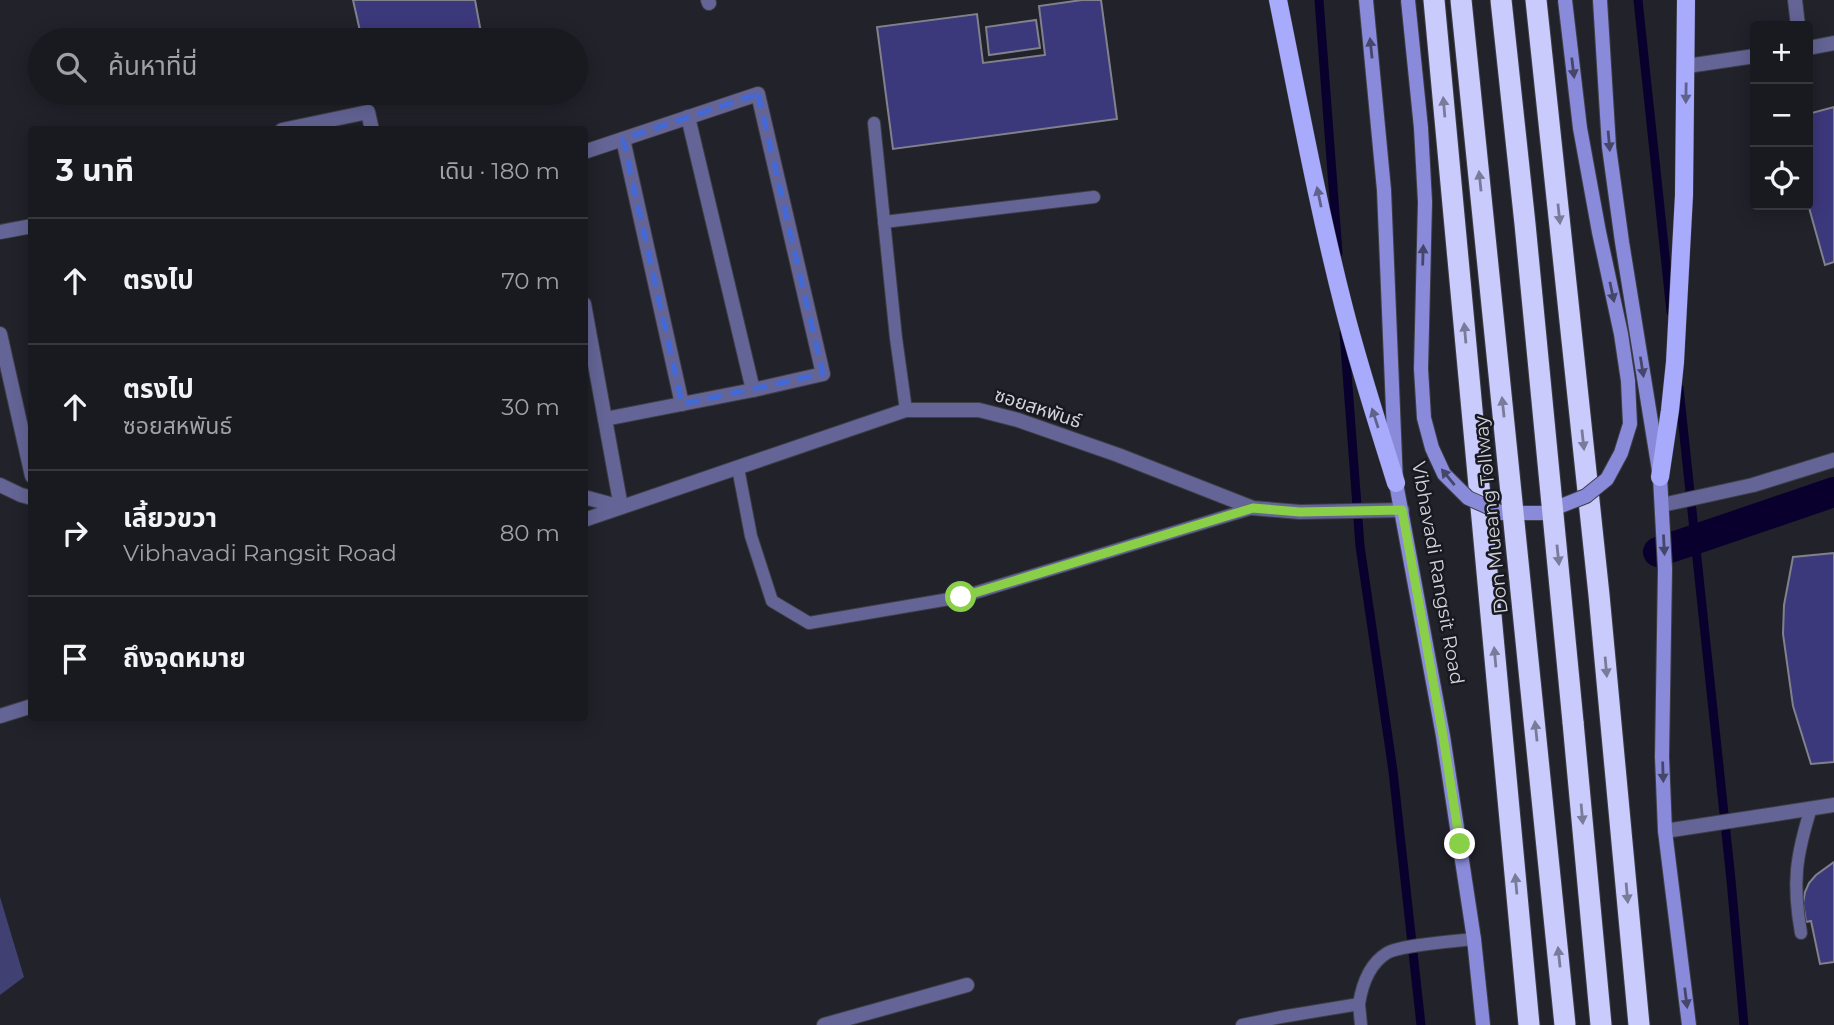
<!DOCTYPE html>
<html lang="th">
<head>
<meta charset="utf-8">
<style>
  body { margin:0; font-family:Montserrat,"Noto Sans Thai",sans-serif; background:#26272d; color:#f1f3f6 }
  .controls { position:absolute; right:21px; top:21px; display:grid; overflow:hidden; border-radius:7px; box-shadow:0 4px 18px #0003 }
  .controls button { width:63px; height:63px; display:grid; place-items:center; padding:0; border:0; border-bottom:2px solid #37383e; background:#191a20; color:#f1f3f6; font:35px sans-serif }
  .stop { position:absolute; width:21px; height:21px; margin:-16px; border:5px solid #89cf48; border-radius:50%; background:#fff }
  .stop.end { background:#89cf48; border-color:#fff; box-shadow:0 2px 7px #0008 }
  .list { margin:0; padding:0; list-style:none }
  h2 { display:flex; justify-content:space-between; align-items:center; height:91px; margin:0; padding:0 28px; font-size:30px }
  h2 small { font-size:23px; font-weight:400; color:#9fa1a5 }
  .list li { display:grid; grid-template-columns:46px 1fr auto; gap:21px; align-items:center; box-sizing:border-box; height:126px; padding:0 28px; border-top:2px solid #37383e }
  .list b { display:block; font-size:26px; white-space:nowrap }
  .list p { margin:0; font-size:23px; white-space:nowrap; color:#9fa1a5 }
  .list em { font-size:23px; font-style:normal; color:#9fa1a5 }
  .icon { flex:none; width:38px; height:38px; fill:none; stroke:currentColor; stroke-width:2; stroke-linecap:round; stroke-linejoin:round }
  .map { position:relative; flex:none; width:1834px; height:1025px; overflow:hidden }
  .search { position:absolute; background:#191a20; box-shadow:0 4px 18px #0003; left:28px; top:28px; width:560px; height:77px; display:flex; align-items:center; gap:18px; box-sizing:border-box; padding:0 24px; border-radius:38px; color:#9fa1a5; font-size:26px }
  .panel { position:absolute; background:#191a20; box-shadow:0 4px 18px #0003; left:28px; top:126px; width:560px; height:595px; border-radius:7px }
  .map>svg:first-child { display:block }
</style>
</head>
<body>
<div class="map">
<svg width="1834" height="1025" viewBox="0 0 1834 1025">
  <rect width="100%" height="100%" fill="#21222a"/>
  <polygon fill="#414072" points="0,897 24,977 0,995"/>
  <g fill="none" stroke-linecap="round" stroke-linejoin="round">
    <g stroke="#0a002e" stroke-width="9">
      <polyline points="1319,0 1338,253"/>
      <polyline points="1638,0 1671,312"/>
      <polyline points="1344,333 1360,546 1393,771 1421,1025"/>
      <polyline points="1679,388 1731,880 1744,1025"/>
    </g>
    <polyline stroke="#0a002e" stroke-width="30" points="1658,552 1834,492"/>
  </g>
  <g fill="#3c387c" stroke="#81818b" stroke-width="2">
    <polygon points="353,0 475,0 482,38 468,40 362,40"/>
    <polygon points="1082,0 1101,0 1117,119 893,149 877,27 977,14 983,63 1045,55 1039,6"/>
    <polygon points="1036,20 1040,48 989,55 986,27"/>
    <polygon points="1834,107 1834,262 1825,265 1808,204 1808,114"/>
    <polygon points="1834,553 1834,762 1811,764 1793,706 1783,634 1784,605 1793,557"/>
    <polygon points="1834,862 1834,962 1820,964 1811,921 1806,922 1803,903 1805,892 1809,883 1816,875"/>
  </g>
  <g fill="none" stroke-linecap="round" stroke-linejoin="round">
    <defs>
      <g id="lane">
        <polyline points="874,123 896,338 906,410"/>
        <polyline points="884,222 1094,197"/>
        <polyline points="738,468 751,536 772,601 809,623 961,597 1253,508"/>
        <path d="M1801,933c-9,-50 -5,-77 10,-125"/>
        <polyline points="1359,1004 1361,1025"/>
        <path d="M1242,1025l39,-8 78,-13c3,-19 10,-40 28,-51 13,-8 69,-12 87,-14"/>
      </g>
      <g id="street">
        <polyline points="708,0 709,3"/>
        <polyline points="1795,0 1798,26"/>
        <polyline points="1808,48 1834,43"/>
        <polyline points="1687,66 1755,56"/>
        <polyline points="688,117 753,390"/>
        <polyline points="282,130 368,112 372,130"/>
        <polyline points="623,139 682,404"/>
        <polyline points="584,152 758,94 823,374 753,390 605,419"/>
        <polyline points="0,232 32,226"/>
        <polyline points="584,304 621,507 584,497"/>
        <polyline points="0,334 32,476"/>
        <polyline points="0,485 21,495 32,498"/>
        <polyline points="1662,505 1753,485 1834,460"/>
        <polyline points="584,520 906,410 979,410 1018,420 1118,455 1253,508 1300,512 1402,510"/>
        <polyline points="0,716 32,706"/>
        <polyline points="1665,831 1834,805"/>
        <polyline points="824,1025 967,985"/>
      </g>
      <g id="secondary">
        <polyline points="1366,0 1384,190 1396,483 1443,736 1474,939 1483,1025"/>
        <polyline points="1600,0 1609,147 1622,242 1660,477 1665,569 1662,757 1665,831 1689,1025"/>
      </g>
      <g id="primary">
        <path d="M1278,0c21,103 40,207 66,308 15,59 34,117 52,175"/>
        <polyline points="1660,477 1670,410 1675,362 1684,195 1686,0"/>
      </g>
      <g id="highway">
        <polyline points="1434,0 1529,1025"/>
        <polyline points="1536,0 1599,595 1639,1025"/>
        <polyline points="1573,722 1601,1025"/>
      </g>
    </defs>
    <use href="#lane" stroke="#3d3e46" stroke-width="14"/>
    <use href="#street" stroke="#3d3e46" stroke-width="16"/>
    <use href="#secondary" stroke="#3d3e46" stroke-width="16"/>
    <use href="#primary" stroke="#3d3e46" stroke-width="19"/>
    <use href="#highway" stroke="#3d3e46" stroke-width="23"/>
    <use href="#lane" stroke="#646596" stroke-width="12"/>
    <use href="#street" stroke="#646596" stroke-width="14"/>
    <use href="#secondary" stroke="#898ad9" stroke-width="14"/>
    <use href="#primary" stroke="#a8aafc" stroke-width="18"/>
    <use href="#highway" stroke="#c9cbfd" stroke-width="21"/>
    <defs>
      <polyline id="secondary-bridge" points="1408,0 1421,128 1425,202 1421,369 1424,418 1432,448 1444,474 1468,498 1502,513 1543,513 1586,496 1607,479 1621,453 1630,424 1628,381 1621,334 1599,232 1580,128 1565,0"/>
      <g id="highway-bridge">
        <polyline points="1461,0 1565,1025"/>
        <polyline points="1501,0 1525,224 1573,722"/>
      </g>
    </defs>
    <use href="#secondary-bridge" stroke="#3d3e46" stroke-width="16" stroke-linecap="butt"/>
    <use href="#highway-bridge" stroke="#3d3e46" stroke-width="23" stroke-linecap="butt"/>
    <use href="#secondary-bridge" stroke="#898ad9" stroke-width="14"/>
    <use href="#highway-bridge" stroke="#c9cbfd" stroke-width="21"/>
  </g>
  <defs><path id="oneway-solid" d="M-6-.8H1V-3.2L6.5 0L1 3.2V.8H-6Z" transform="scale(1.75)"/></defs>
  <g fill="#45466a">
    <use href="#oneway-solid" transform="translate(1371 48) rotate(-96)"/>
    <use href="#oneway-solid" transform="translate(1573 68) rotate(83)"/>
    <use href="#oneway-solid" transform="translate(1609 141) rotate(85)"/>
    <use href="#oneway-solid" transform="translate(1423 255) rotate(-88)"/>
    <use href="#oneway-solid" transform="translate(1612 292) rotate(78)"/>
    <use href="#oneway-solid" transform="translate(1642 367) rotate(81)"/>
    <use href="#oneway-solid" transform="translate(1448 477) rotate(-129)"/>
    <use href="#oneway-solid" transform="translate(1664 545) rotate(87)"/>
    <use href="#oneway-solid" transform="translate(1663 772) rotate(88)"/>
    <use href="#oneway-solid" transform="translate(1686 998) rotate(83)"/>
  </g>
  <g fill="#60628e">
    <use href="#oneway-solid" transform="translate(1686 93) rotate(91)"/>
    <use href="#oneway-solid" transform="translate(1319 197) rotate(-102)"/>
    <use href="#oneway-solid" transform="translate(1375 418) rotate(-108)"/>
  </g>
  <g fill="#797b9a">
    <use href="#oneway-solid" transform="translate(1444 107) rotate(-95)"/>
    <use href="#oneway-solid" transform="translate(1480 181) rotate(-96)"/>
    <use href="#oneway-solid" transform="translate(1559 214) rotate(84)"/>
    <use href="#oneway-solid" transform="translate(1465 333) rotate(-95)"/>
    <use href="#oneway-solid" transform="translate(1503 407) rotate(-96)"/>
    <use href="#oneway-solid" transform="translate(1583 440) rotate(84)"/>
    <use href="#oneway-solid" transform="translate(1558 555) rotate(84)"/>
    <use href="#oneway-solid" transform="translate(1495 657) rotate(-95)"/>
    <use href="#oneway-solid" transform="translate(1606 667) rotate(85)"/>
    <use href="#oneway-solid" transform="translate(1536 731) rotate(-96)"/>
    <use href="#oneway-solid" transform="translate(1582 814) rotate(85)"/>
    <use href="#oneway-solid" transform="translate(1516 884) rotate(-95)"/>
    <use href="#oneway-solid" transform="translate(1627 893) rotate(85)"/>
    <use href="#oneway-solid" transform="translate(1559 957) rotate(-96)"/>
  </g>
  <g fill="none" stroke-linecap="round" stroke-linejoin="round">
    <polyline stroke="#89cf48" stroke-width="9" points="961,597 1253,508 1300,512 1402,510 1443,736 1460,844"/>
  </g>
  <path fill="none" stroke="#4169d8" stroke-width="5" stroke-dasharray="14 9" stroke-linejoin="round" d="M758,94l65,280 -141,30 -59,-265z"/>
  <g text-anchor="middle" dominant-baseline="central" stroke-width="5" stroke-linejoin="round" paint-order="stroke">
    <g font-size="19" fill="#d2d3d8" stroke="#181920">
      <text transform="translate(1038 408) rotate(18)">ซอยสหพันธ์</text>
      <text transform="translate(1491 515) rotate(-96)">Don Mueang Tollway</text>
      <text transform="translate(1438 573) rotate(80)">Vibhavadi Rangsit Road</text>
    </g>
  </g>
</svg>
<div class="controls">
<button>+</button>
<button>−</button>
<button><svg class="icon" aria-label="locate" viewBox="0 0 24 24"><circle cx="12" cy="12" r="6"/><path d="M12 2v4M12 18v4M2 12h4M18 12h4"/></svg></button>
</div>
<div class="stop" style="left:961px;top:597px"></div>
<div class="stop end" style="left:1460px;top:844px"></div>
<div class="search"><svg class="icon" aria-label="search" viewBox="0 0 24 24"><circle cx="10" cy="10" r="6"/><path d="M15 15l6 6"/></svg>ค้นหาที่นี่</div>
<section class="panel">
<h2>3 นาที<small>เดิน · 180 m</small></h2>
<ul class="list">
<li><svg class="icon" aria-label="ahead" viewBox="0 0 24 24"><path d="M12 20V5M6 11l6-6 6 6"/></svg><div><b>ตรงไป</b></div><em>70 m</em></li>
<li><svg class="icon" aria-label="ahead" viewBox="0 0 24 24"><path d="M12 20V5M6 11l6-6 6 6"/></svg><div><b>ตรงไป</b><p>ซอยสหพันธ์</p></div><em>30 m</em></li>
<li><svg class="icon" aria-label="right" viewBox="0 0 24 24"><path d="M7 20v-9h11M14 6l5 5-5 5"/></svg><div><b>เลี้ยวขวา</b><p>Vibhavadi Rangsit Road</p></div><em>80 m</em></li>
<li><svg class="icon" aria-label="arrive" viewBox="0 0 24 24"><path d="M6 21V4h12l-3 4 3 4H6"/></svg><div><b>ถึงจุดหมาย</b></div></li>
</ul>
</section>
</div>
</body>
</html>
